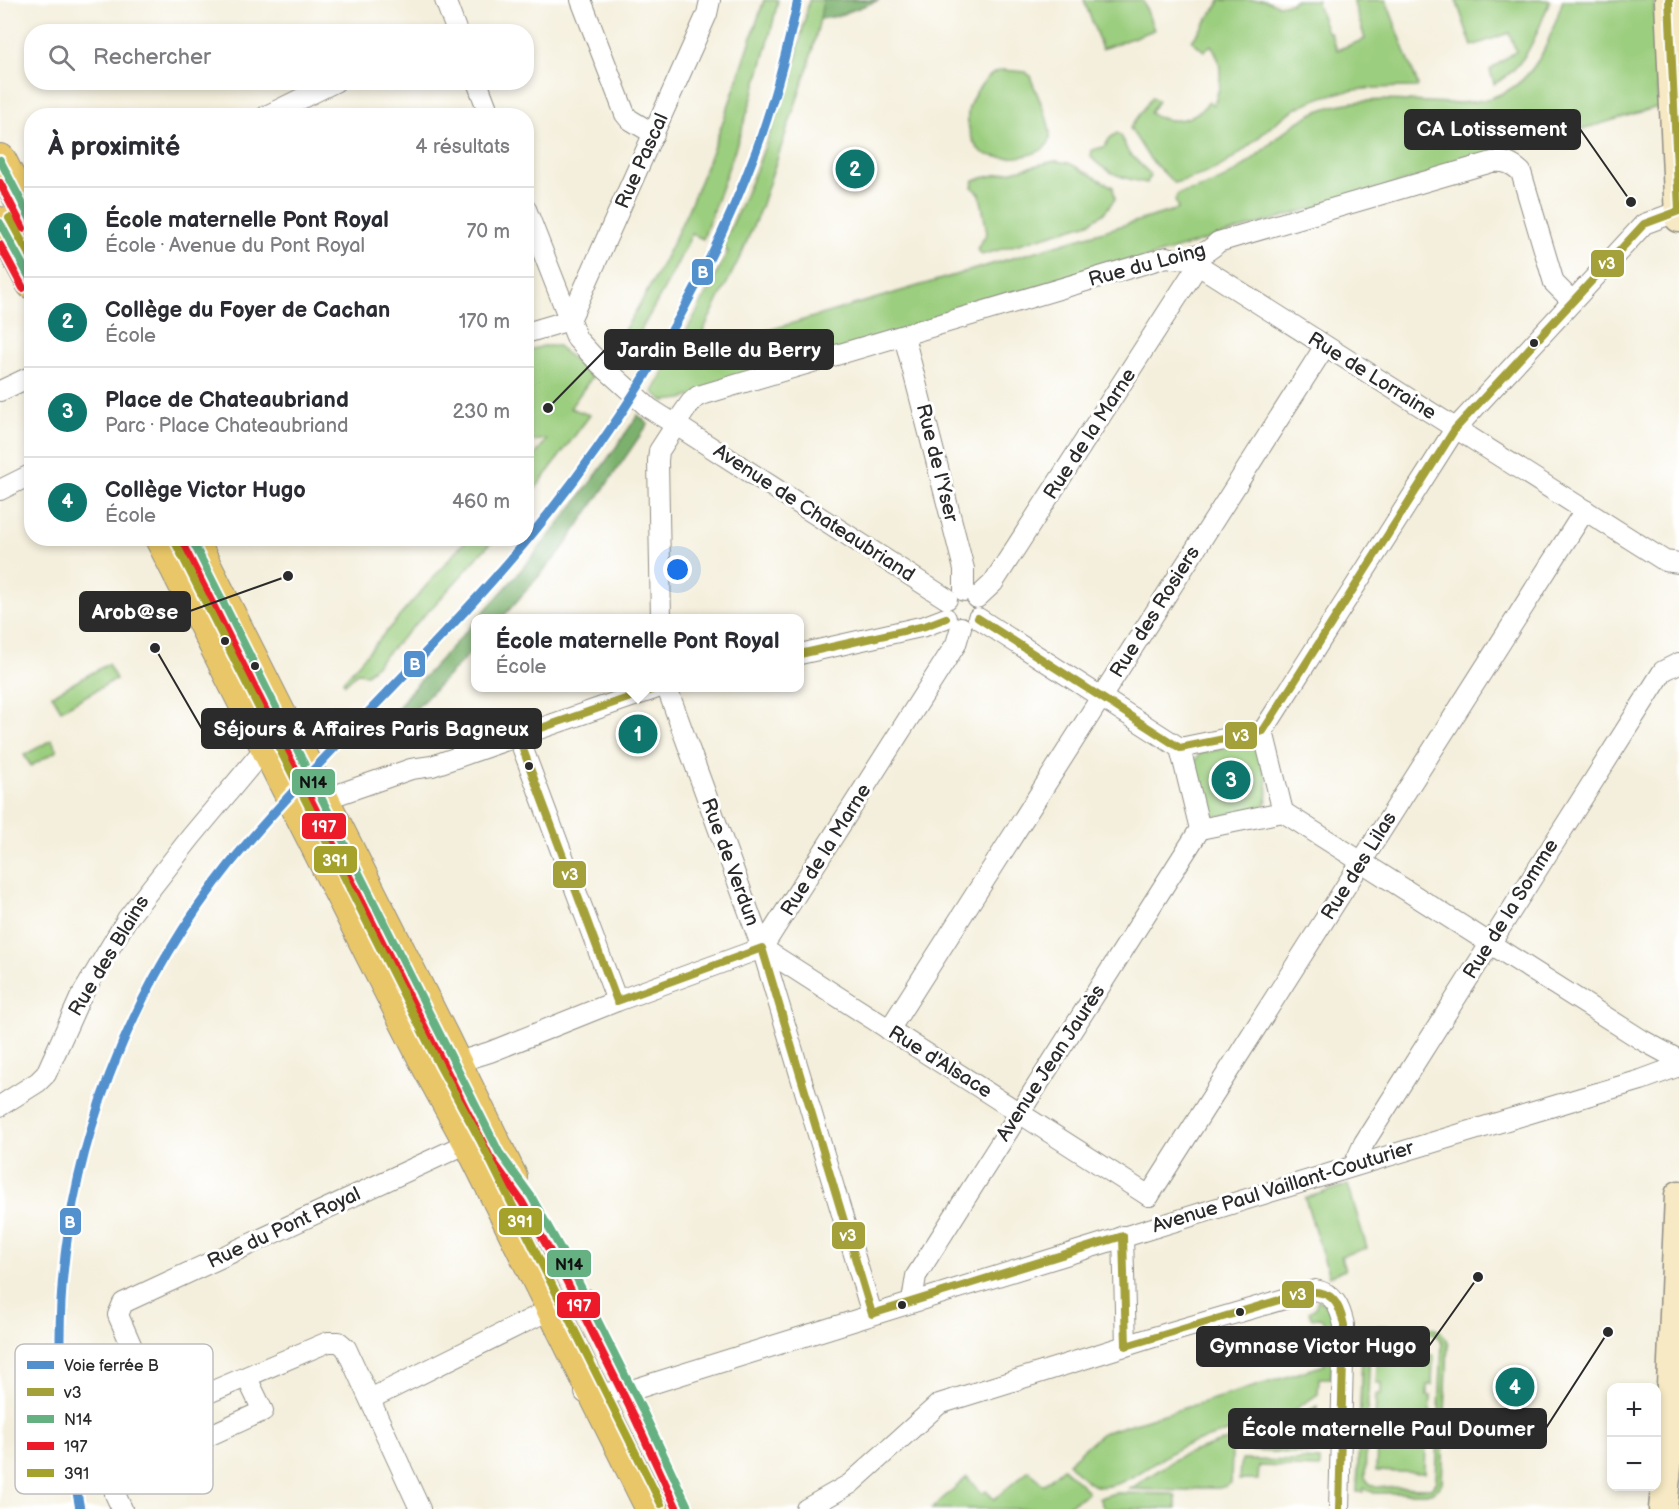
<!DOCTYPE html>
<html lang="fr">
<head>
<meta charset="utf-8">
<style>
  body { margin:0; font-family:"Balsamiq Sans",sans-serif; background:#f7f7f7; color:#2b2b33 }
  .controls { position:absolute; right:18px; bottom:18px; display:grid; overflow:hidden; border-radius:12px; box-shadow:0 3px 9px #0003 }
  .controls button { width:54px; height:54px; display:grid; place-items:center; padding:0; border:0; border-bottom:2px solid #e1e1e2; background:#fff; color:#2b2b33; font:30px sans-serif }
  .you { position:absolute; left:678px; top:570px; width:21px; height:21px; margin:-15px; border:4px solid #fff; border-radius:50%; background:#1a73e8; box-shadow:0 0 0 9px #1a73e833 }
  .badge { display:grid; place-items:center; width:39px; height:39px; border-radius:50%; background:#0f766e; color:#fff; font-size:20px; font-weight:700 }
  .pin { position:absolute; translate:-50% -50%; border:3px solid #fff; box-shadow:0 2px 6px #0006 }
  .popup { position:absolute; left:471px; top:614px; width:333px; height:78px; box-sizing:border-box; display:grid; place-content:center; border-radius:12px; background:#fff; filter:drop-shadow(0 2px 4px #0005); font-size:20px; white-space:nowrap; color:#7c7c81 }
  .popup b { font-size:22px; color:#2b2b33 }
  .popup::after { content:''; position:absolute; left:50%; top:100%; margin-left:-12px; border:12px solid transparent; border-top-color:#fff }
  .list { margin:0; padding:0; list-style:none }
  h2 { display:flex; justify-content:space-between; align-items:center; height:78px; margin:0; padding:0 24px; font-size:26px }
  h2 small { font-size:20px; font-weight:400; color:#7c7c81 }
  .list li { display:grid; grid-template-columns:39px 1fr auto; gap:18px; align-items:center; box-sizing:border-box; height:90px; padding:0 24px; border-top:2px solid #e1e1e2 }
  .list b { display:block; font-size:22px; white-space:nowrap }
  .list p { margin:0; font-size:20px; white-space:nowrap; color:#7c7c81 }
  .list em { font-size:20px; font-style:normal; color:#7c7c81 }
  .icon { flex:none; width:33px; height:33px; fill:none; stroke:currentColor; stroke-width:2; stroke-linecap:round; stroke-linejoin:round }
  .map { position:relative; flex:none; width:1679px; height:1509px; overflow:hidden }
  .search { position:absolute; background:#fff; box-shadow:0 3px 9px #0003; left:24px; top:24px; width:510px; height:66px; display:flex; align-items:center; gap:15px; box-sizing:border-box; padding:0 21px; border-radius:24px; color:#7c7c81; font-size:22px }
  .panel { position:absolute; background:#fff; box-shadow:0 3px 9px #0003; left:24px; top:108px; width:510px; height:438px; border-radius:24px }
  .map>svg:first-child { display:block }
</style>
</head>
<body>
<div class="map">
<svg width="1679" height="1509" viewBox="0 0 1679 1509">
  <rect width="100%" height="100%" fill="#fff"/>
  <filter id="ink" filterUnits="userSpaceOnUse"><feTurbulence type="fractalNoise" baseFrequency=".0167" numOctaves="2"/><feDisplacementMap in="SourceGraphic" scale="12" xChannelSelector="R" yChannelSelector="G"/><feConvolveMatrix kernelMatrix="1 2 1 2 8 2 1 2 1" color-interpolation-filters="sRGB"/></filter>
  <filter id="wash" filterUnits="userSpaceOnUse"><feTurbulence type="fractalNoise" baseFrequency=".008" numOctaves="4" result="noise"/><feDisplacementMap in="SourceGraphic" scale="24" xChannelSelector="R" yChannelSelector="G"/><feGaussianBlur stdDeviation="1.35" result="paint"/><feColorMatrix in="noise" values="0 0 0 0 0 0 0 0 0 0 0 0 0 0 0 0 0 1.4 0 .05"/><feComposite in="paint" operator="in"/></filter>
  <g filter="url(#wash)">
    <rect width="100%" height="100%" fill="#f4efdc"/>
    <g fill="#9bce7e" stroke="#637c54" stroke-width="1.5" fill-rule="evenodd">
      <path d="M764,0h14c-17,82 -47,160 -75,239l-11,-5 -23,46 -48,86 -13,-11c44,-65 80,-138 107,-212 18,-47 33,-95 49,-143z"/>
      <path d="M809,0h70l-42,16 -17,3 -11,45 -48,143 -19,46 -50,100 486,-144 -3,-9 3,-6c23,-5 44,-12 63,-26 26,-19 47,-44 77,-57 27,-11 62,-12 91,-10 51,3 99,9 130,-42 11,-18 17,-39 24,-59h91l4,107 -426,125 -550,167 -18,2 -11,-9 46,-84 29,-57 -6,-3 34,-78 39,-105z"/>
      <polygon points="1084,0 1143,0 1154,30 1102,49"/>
      <path d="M1221,0h44l13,5 13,-2 3,-3h24l-1,4 10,28h3l7,18 28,-11 -12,-39h33l32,85 -1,2c-39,0 -83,1 -118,20 -27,14 -45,38 -70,54 -17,12 -36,17 -55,22l-25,-25 -19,-30 22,-31 6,4 -8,12c22,13 43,8 59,-11l4,3c9,-18 11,-43 -2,-60l-7,6 -12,-10z"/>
      <path d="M1456,0h94c-13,33 -23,67 -56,84l-4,-14 26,-19 -7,-18 -37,13z"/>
      <path d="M1002,70l24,2 4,4c6,17 21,45 20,62 -2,21 -54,24 -68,14 -8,-5 -11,-15 -13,-23 -3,-14 -1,-23 6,-35 7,-11 14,-21 27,-24z"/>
      <path d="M1117,133l4,3 7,16 20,20 2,4 -3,7c-21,-4 -41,-9 -56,-26l1,-7 12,-3 6,-9z"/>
      <polygon points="1055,161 1069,163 1113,187 1115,199 1103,214 1089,223 982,255 977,249 987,233 980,194 972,187 974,180"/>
      <polygon points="543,346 558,346 592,377 570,408 590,415 527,500 527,467 547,439 527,442 527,351"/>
      <polygon points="467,539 494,539 440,599 367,674 357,673 345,684 343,681"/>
      <polygon points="108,664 116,679 61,710 52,695"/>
      <polygon points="52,740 57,751 31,766 24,755"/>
      <path d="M1251,743c10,6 23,53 13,62 -7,5 -42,12 -51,11l-9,-8 -10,-40 1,-8 6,-7z"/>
      <polygon points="1348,1185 1367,1248 1341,1256 1345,1270 1329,1276 1305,1198"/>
      <path d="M1318,1299c22,12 18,41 19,62l-14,-41 -4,-2 -7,1 -3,-7 6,-4z"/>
      <path d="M1363,1326h7l1,4 7,-4 54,2 8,3 8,11 -6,140 -3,6 -7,5h-58l-10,-5 -1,4h-6zM1382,1333l49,1 7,3 4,6 -6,138 -5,7 -56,-1 -6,-4 -4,-5 5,-135 3,-7z"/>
      <path d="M1316,1327l5,3 11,33 -1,15h-12l-1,16 -25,17 -110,35c-24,11 -65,49 -90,39 -9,-4 -18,-15 -25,-22l34,-30 223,-68 -11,-33z"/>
      <polygon points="1383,1347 1428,1349 1428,1355 1433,1355 1432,1385 1427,1385 1427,1396 1431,1396 1430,1426 1425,1426 1425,1433 1379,1431 1379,1424 1375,1424 1376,1394 1381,1394 1381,1383 1376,1383 1378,1354 1382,1354"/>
      <path d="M1317,1406l-1,48 -84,-4 -1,33c-16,11 -26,0 -42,8l-59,-2 50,-33 118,-40z"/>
      <polygon points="1377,1441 1426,1443 1425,1473 1376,1471"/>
      <polygon points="1301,1459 1320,1460 1320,1468 1259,1466 1258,1480 1239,1480 1240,1465 1242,1460 1297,1461"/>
      <polygon points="1063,1468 1088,1491 1088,1493 1063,1509 931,1509 967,1477 982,1494 986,1491 994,1499 1029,1470 1043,1485"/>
      <polygon points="1115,1493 1173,1494 1176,1497 1176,1509 1104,1509 1099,1498"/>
    </g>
    <g fill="#7cb16d" stroke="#546e4c" stroke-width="1.5">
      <polygon points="823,0 879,0 837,16 820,19"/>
      <path d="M638,415l10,9 -87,127 -59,67h-24c59,-63 112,-131 160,-203z"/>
      <polygon points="476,621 476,647 395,730 387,723 409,693"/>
    </g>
  </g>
  <g filter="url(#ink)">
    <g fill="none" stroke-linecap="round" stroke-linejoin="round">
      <defs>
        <g id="street">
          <polyline points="445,0 457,32"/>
          <polyline points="581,0 625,114 629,119 654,134"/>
          <polyline points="477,82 490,116"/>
          <polyline points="266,116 335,82"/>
          <polyline points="526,209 577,339 599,363 649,408 668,420"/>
          <polyline points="1194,255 1198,265 1665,561 1679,563"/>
          <polyline points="570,320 707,14 710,0"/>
          <polyline points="526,333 570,320"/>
          <polyline points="904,336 964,569 964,591"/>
          <polyline points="0,391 32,376"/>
          <path d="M679,419l12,-17 7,-6 469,-139c17,5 40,-2 51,-15l274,-80c13,-1 19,1 29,10l33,111 18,18"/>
          <polyline points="681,428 947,599"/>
          <polyline points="0,490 32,474"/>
          <polyline points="977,598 993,583 1198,265"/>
          <polyline points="661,618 658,461 659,451 672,431"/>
          <polyline points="978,618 1180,748"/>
          <polyline points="800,654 925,626 946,618"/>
          <polyline points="667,688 762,948 872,1314"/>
          <polyline points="1263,731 1455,429 1644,224 1679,211"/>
          <polyline points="518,736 617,1001"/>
          <polyline points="1180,748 1200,829 1283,812 1263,731"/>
          <polyline points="1180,748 1263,731"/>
          <polyline points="322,800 411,769 432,766 657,688"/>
          <polyline points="1283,812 1642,1040 1679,1060"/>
          <polyline points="762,948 1149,1196"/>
          <polyline points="762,948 956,644 961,627"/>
          <polyline points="889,1030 1325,346"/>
          <polyline points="455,1063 490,1052 617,1001 762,948"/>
          <polyline points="0,1106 38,1082 46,1074 80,998 127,919 191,837 266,747"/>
          <polyline points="1354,1165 1364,1143 1663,671 1679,663"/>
          <polyline points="1149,1196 1585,510"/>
          <polyline points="1123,1236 1126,1346"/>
          <polyline points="912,1301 916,1276 1200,829"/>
          <path d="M585,1393l10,1 37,-4c336,-105 672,-210 1009,-310l38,-14"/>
          <polyline points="370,1399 537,1316 586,1299"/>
          <polyline points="122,1509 115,1494 127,1473 263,1411 247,1378"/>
          <polyline points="420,1509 346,1348 339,1342 328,1342 173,1408 157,1404 118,1315 123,1303 457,1148"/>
          <path d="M806,1509l44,-25 89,-80 215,-67 161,-47c19,3 25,17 29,35l-5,184"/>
        </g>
        <g id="secondary">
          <polyline points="1669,0 1679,218"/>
          <polyline points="1663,1509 1668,1457 1679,1195"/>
        </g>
        <g id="primary">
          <polyline points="0,160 32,223"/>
          <polyline points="0,223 32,283"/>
          <polyline points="161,538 430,1070 471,1145 652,1509"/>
          <polyline points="191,538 444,1040 511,1177"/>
        </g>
      </defs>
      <use href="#street" stroke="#908d84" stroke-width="22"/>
      <use href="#secondary" stroke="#908d84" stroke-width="31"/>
      <use href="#primary" stroke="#908d84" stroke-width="34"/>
      <use href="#street" stroke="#fff" stroke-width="20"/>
      <use href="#secondary" stroke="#f6e9c3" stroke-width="28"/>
      <use href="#primary" stroke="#e9c769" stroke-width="32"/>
      <defs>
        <g id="bus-1">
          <polyline points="978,618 1180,748 1263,731 1455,429 1644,224 1679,211 1669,0"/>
          <polyline points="800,654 925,626 946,618"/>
          <path d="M657,688l-139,48 99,265 145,-53 110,366 251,-78 3,110 180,-54c26,-2 33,10 38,33l-5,184"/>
        </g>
        <g id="bus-2">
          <polyline points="0,160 32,222"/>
          <polyline points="0,223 32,282"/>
          <polyline points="191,538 499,1152 531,1196 573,1271 643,1411 689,1509"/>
        </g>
        <g id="bus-3">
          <polyline points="0,183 23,228"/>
          <polyline points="0,245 23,288"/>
          <polyline points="182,543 490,1157 522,1202 564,1276 634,1416 677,1509"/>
        </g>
        <g id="bus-4">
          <polyline points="9,218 32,260"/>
          <polyline points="173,538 439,1065 480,1140 661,1504"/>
        </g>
      </defs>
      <use href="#bus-1" stroke="#fff" stroke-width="12"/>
      <use href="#bus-2" stroke="#fff" stroke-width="12"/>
      <use href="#bus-3" stroke="#fff" stroke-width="12"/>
      <use href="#bus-4" stroke="#fff" stroke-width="12"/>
      <use href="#bus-1" stroke="#a4a13a" stroke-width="8"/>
      <use href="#bus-2" stroke="#66b182" stroke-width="8"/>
      <use href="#bus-3" stroke="#ed1b29" stroke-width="8"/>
      <use href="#bus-4" stroke="#a5a22b" stroke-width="8"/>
      <defs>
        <path id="rail-1" d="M80,1509c-10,-54 -20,-109 -20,-164 -1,-184 69,-365 189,-504 96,-112 208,-211 300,-328 86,-109 158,-232 207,-362 18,-49 31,-100 42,-151"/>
      </defs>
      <use href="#rail-1" stroke="#fff" stroke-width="14"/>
      <use href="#rail-1" stroke="#5291ce" stroke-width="9"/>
    </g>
  </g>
  <g fill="#2b2b2b" stroke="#fff" stroke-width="2">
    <circle cx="1534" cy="343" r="5"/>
    <circle cx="225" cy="641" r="5"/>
    <circle cx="255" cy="666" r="5"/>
    <circle cx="529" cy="766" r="5"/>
    <circle cx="902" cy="1305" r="5"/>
    <circle cx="1240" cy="1312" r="5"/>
  </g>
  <g text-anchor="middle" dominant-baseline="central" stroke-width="6" stroke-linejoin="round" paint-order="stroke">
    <g font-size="20" fill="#2b2b2b" stroke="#fff">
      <text transform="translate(642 161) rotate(-66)">Rue Pascal</text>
      <text transform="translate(1147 265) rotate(-15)">Rue du Loing</text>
      <text transform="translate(1372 376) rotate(32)">Rue de Lorraine</text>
      <text transform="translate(1090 434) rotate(-57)">Rue de la Marne</text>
      <text transform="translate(937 463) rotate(76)">Rue de l'Yser</text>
      <text transform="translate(814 513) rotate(33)">Avenue de Chateaubriand</text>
      <text transform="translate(1155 612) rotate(-58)">Rue des Rosiers</text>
      <text transform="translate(826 850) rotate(-58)">Rue de la Marne</text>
      <text transform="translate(730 862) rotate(70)">Rue de Verdun</text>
      <text transform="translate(1359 866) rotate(-58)">Rue des Lilas</text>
      <text transform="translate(1511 909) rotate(-58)">Rue de la Somme</text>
      <text transform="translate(109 956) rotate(-59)">Rue des Blains</text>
      <text transform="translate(940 1062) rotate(32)">Rue d'Alsace</text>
      <text transform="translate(1051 1063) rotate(-57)">Avenue Jean Jaurès</text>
      <text transform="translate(1283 1187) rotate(-17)">Avenue Paul Vaillant-Couturier</text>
      <text transform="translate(284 1228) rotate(-25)">Rue du Pont Royal</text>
    </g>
  </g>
  <rect x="15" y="1344" width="198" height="150" rx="9" fill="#fff" stroke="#bfbfbf" stroke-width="1.5"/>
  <rect x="27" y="1361" width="27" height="8" fill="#5291ce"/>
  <rect x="27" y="1388" width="27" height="8" fill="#a4a13a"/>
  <rect x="27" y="1415" width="27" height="8" fill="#66b182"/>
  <rect x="27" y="1442" width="27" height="8" fill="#ed1b29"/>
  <rect x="27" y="1469" width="27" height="8" fill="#a5a22b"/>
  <g font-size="16" fill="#2b2b2b">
    <text x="64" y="1371">Voie ferrée B</text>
    <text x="64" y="1398">v3</text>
    <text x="64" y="1425">N14</text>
    <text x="64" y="1452">197</text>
    <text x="64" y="1479">391</text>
  </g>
  <path fill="none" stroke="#2b2b2b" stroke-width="2" d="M1631 202L1580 129M548 408L605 350M288 576L190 611M155 648L202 729M1478 1277L1429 1346M1608 1332L1546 1428"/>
  <g fill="#2b2b2b" stroke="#fff" stroke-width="2">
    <circle cx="1631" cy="202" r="6"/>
    <circle cx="548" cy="408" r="6"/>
    <circle cx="288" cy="576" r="6"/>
    <circle cx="155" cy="648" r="6"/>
    <circle cx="1478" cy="1277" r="6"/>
    <circle cx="1608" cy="1332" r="6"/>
  </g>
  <g fill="#2b2b2b" stroke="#2b2b2b" stroke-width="2">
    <rect x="1405" y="110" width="175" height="39" rx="6"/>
    <rect x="605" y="330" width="228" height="39" rx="6"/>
    <rect x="80" y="592" width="110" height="39" rx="6"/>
    <rect x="202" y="709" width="339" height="39" rx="6"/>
    <rect x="1197" y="1327" width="232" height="39" rx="6"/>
    <rect x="1229" y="1409" width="317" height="39" rx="6"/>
  </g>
  <g font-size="21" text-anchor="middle" font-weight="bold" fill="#fff">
    <text x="1492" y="136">CA Lotissement</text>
    <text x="719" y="357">Jardin Belle du Berry</text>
    <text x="135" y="619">Arob@se</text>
    <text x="371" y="736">Séjours &amp; Affaires Paris Bagneux</text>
    <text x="1313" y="1353">Gymnase Victor Hugo</text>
    <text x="1388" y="1436">École maternelle Paul Doumer</text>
  </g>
  <g stroke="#fff" stroke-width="2">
    <rect x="1590" y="249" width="35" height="29" rx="6" fill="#a4a13a"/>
    <rect x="691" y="258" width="23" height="28" rx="6" fill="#5291ce"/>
    <rect x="403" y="650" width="23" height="28" rx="6" fill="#5291ce"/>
    <rect x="1224" y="721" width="34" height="29" rx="6" fill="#a4a13a"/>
    <rect x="291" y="768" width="45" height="28" rx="6" fill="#66b182"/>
    <rect x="301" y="812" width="46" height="28" rx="6" fill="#ed1b29"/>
    <rect x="313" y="845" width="45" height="29" rx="6" fill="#a5a22b"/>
    <rect x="552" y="860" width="35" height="29" rx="6" fill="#a4a13a"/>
    <rect x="498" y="1207" width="45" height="29" rx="6" fill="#a5a22b"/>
    <rect x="59" y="1207" width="23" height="29" rx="6" fill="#5291ce"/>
    <rect x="831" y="1221" width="35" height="29" rx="6" fill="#a4a13a"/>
    <rect x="546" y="1249" width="46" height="29" rx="6" fill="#66b182"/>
    <rect x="1281" y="1280" width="34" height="29" rx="6" fill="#a4a13a"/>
    <rect x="556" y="1291" width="45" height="28" rx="6" fill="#ed1b29"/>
  </g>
  <g font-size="16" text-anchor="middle" font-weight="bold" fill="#fff">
    <text x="1607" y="269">v3</text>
    <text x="703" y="278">B</text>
    <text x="415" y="670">B</text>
    <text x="1241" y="741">v3</text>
    <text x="324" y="832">197</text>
    <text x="335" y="866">391</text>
    <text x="570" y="880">v3</text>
    <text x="520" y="1227">391</text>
    <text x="70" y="1228">B</text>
    <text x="848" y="1241">v3</text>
    <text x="1298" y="1300">v3</text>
    <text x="579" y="1311">197</text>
  </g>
  <g font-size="16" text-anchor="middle" font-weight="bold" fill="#111">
    <text x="313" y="788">N14</text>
    <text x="569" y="1270">N14</text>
  </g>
</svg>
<div class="controls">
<button>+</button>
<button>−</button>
</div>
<div class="you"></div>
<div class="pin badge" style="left:638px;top:734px">1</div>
<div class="popup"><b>École maternelle Pont Royal</b>École</div>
<div class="pin badge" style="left:855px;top:169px">2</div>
<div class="pin badge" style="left:1231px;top:780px">3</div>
<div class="pin badge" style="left:1515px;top:1387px">4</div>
<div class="search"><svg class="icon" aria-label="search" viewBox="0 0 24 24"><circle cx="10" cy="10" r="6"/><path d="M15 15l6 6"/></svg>Rechercher</div>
<section class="panel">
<h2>À proximité<small>4 résultats</small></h2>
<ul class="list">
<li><span class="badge">1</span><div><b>École maternelle Pont Royal</b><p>École · Avenue du Pont Royal</p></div><em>70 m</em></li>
<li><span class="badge">2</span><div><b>Collège du Foyer de Cachan</b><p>École</p></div><em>170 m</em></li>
<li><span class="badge">3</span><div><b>Place de Chateaubriand</b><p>Parc · Place Chateaubriand</p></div><em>230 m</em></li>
<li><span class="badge">4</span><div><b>Collège Victor Hugo</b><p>École</p></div><em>460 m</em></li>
</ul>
</section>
</div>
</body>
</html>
